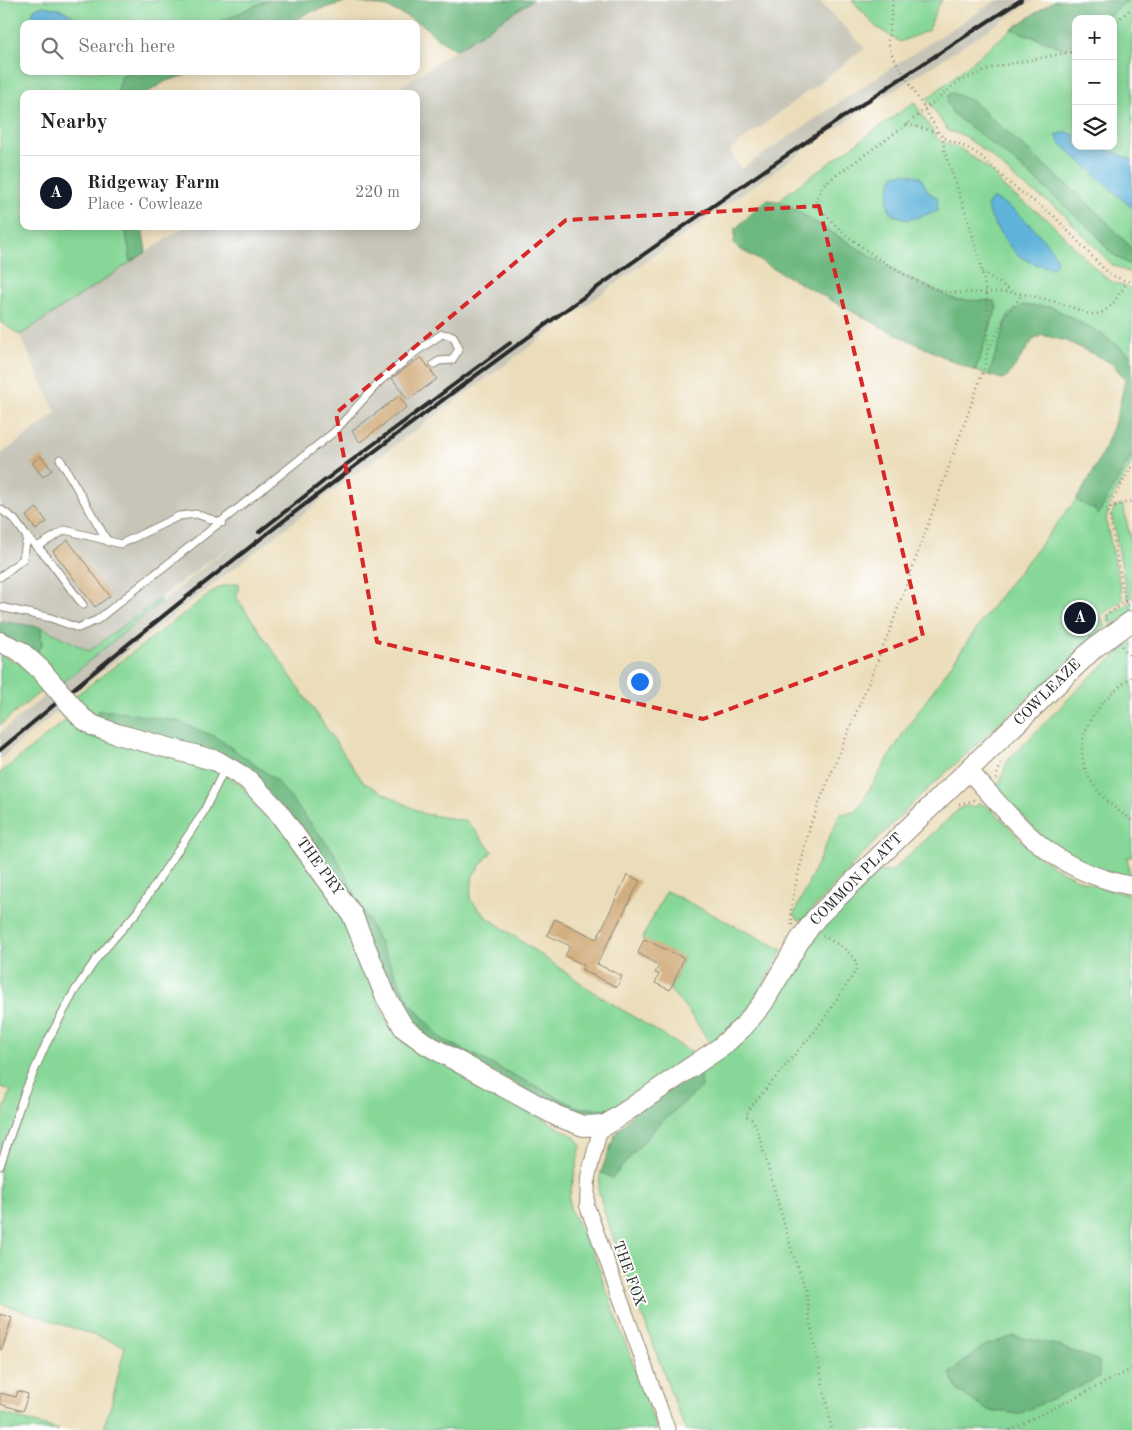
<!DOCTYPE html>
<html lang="en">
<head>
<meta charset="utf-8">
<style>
  body { margin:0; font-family:"Old Standard TT",serif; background:#f6f6f6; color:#222 }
  .controls { position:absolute; right:15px; top:15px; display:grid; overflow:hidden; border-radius:10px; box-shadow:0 2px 12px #0003 }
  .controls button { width:45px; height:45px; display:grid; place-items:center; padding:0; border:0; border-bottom:1px solid #e0e0e0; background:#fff; color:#222; font:25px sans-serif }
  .you { position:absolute; left:639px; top:681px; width:18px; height:18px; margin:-12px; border:4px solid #fff; border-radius:50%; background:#1a73e8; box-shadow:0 0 0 8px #1a73e833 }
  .badge { display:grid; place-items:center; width:32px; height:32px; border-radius:50%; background:#111827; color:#fff; font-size:16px; font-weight:700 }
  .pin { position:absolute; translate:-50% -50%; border:2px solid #fff; box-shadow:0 1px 5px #0006 }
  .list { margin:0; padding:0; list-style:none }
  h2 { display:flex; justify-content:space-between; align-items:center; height:65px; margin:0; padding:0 20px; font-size:21px }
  h2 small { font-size:16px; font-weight:400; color:#767676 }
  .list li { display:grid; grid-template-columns:32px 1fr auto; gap:15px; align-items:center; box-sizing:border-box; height:75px; padding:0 20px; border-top:1px solid #e0e0e0 }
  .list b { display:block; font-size:19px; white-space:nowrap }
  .list p { margin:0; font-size:16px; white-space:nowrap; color:#767676 }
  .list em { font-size:16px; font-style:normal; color:#767676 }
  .icon { flex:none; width:28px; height:28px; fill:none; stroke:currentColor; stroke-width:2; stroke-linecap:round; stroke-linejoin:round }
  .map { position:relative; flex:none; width:1132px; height:1430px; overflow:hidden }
  .search { position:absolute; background:#fff; box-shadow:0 2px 12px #0003; left:20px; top:20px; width:400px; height:55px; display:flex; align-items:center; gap:12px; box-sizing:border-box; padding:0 18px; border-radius:10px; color:#767676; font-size:19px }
  .panel { position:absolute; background:#fff; box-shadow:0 2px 12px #0003; left:20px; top:90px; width:400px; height:140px; border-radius:10px }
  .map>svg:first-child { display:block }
</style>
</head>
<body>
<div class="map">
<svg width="1132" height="1430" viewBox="0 0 1132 1430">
  <rect width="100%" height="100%" fill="#fff"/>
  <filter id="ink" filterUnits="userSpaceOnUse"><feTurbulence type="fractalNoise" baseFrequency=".02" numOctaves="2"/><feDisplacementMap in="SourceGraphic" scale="10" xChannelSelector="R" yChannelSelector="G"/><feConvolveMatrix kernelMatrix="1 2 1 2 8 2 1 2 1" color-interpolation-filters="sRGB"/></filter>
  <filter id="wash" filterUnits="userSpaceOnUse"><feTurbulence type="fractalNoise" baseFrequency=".0096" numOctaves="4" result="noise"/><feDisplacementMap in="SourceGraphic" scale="20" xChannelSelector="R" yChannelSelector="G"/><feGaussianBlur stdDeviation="1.12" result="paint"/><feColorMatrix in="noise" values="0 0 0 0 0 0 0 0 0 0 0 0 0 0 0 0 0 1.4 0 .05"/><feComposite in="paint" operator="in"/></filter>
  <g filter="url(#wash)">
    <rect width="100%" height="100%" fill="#ebddb9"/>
    <g fill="#c6c5b8">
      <polygon points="533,0 818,0 865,48 730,150 741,169 892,67 997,0 1034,0 827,134 644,263 338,487 69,697 60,685 240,538 89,651 41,627 0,621 0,455 56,413 20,335 186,226 416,226 416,94 389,94"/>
      <polygon points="50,692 63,707 0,759 0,733"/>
    </g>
    <g fill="#87d898" stroke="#598262">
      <polygon points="0,0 267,0 216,24 24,24 24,71 126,71 121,78 117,94 24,94 24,226 125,226 131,262 20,335 0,322"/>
      <polygon points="852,0 942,0 935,12 929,30 900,42 876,27"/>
      <polygon points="1128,0 1132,0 1132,249 1098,213 972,101 953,114 1010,157 1093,231 1111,253 1132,266 1132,274 1111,264 1059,209 1020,183 989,154 963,135 948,131 927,99 1012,29 1065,49 1076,41 1076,146 1113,146 1113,19 1104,19"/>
      <polygon points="914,102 938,140 961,149 974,158 992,172 1005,189 1047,219 1099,272 1112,282 1132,289 1132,356 1103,335 1008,316 989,375 975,371 997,307 994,301 956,300 902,275 780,201 785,195"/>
      <polygon points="1132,454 1132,462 1109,504 1106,521 1123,600 1100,616 1106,627 919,797 860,857 804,919 799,920 794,914 840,814 856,812 904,732 996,601 1071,506 1076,500 1095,510 1098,515"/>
      <polygon points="1123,505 1132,547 1132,597 1128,599 1112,516 1114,507"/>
      <polygon points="239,583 237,598 364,783 424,814 467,821 492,851 473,875 470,899 484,915 595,993 694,1054 675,1069 609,1109 579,1108 442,1039 410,1003 333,851 177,721 155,718 96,718 71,699 219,587"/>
      <polygon points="159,599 161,602 60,685 36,653 42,645 41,627 89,651"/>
      <polygon points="1132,601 1132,613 1111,625 1106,617"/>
      <path d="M1132,642v215h-5l3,19 -34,-6 -43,-22 -57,-60c7,-9 7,-18 12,-28l82,-83z"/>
      <polygon points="0,655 22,665 46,687 0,725"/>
      <polygon points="71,716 211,768 237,782 273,816 344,915 368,970 383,1014 400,1040 574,1136 581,1145 569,1199 571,1211 592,1250 657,1430 127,1430 104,1425 111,1406 125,1346 0,1303 0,1121 11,1091 0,1086 0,773"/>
      <path d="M979,803c21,8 33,30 49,44 28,26 66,41 104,48v535h-447l-78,-209 -9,-32 3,-17 11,6 45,-52 45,-39 -3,-15 77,-73 39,-61 -2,-5 67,-62 11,1 69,-64 6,-2 9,1z"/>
      <polygon points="666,891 783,950 746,1013 711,1044 686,1008 670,990 684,958 642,939"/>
      <polygon points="0,1413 59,1430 0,1430"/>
    </g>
    <g fill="#6db880" stroke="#4c7256">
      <polygon points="267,0 533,0 456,50 438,39 422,24 387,7 349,1 307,13 288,24 216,24"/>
      <polygon points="1055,0 1128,0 1104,19 1076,19 1076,41 1066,49 1012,29"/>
      <polygon points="126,71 199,71 166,81 145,94 117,94 121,78"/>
      <polygon points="952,93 972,101 1098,213 1132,249 1132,266 1111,253 1093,231 1010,157 953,114 947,102 948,95"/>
      <path d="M766,200l14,1 122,74 54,25 38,1 3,6 -22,64c-82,-36 -160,-78 -237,-123l-4,-4 1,-15z"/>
      <polygon points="125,226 142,226 146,252 131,262"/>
      <path d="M1022,305l30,2 51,28 29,21v98l-34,61 -3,-5 -19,-10c24,-37 43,-78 49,-122l-14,-15 -44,-22 -25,-6 -9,5 -25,36 -6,3 -13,-4 19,-59z"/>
      <polygon points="0,621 41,627 42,645 36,653 0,638"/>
      <polygon points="98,711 111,711 177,721 216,737 275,779 333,851 410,1003 442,1039 579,1108 609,1109 597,1119 577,1117 416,1031 270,793 96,718"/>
      <polygon points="699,1072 702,1087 657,1126 612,1178 601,1172 615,1135 634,1112"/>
      <polygon points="1014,1336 1056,1345 1099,1361 1099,1377 1019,1414 987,1410 957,1390 950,1373 984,1346"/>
    </g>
    <g fill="#5eb3da" stroke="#446f82">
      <polygon points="44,6 63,10 84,23 30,24 34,9"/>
      <polygon points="1067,132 1076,136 1076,146 1100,146 1132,160 1132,208 1060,143 1056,135"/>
      <path d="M905,173l15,4 9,16 8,4 1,14 -30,9 -17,-6c-6,-15 -3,-25 3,-39z"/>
      <path d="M992,199c16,0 64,48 65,63l-4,6c-29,-5 -38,-12 -54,-37 -5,-8 -10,-15 -12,-25z"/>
    </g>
    <g id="blocks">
      <g fill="#d2ae7f">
        <polygon points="421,357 437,379 408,400 392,378"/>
        <polygon points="399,396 407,407 360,442 352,431"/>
        <polygon points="41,456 52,470 43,477 32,463"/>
        <polygon points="37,508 47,522 36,530 26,516"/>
        <polygon points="68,540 110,596 95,607 53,551"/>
        <polygon points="627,875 640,881 597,964 622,976 617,987 582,970 584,965 565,956 570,946 547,935 555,919 597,939"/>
        <polygon points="644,939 684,958 670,990 655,983 659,974 655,973 659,966 638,953"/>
        <polygon points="0,1314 12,1318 2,1350 0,1349"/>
        <polygon points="18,1391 28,1394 23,1411 0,1404 0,1393 16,1397"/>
      </g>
    </g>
  </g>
  <g filter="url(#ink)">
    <use href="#blocks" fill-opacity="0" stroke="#8b8472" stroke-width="1"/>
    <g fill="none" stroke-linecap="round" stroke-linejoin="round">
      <defs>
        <g id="service">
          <polyline points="60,459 108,542"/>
          <polyline points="0,509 14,519 27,537 23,559 0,577"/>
          <polyline points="27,537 46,556 83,605"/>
          <polyline points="37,547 65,530 121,544 179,516 196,514 222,523"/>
          <polyline points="0,607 51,618 78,628 97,620 334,432 380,381 417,351 442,334 453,336 459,349 452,360 439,361 434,364"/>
          <polyline points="0,1166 24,1094 46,1044 74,992 97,958 137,912 203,813 225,768"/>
        </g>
        <polyline id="minor" points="601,1126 588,1177 587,1206 668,1430"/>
        <path id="tertiary" d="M969,771c53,58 81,99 163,115"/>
        <g id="secondary">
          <polyline points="0,642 20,651 41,670"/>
          <polyline points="82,718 94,726 117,734 217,761 247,779 276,809 352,914 386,997 404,1028 426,1044 557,1116 583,1126 606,1125 721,1047 743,1027 763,1003 800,940 816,918 1094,648 1132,621"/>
        </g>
      </defs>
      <use href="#service" stroke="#8b8472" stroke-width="9"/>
      <use href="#minor" stroke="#8b8472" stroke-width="16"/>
      <use href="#tertiary" stroke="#8b8472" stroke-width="20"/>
      <use href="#secondary" stroke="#8b8472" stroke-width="22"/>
      <g stroke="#8b8472" stroke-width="2.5" stroke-dasharray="1 4" stroke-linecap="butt">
        <polyline points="893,0 888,41 891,53 939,133 943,137 968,148 981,156 1010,184 1054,216 1104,269 1113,276 1132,283"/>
        <polyline points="1113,24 1132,8"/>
        <path d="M1076,51l-82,16 -36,15 -57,47 -77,55 -8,16c12,30 96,85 128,91 27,5 55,-3 83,4 15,3 30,7 44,12 6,2 15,7 22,7 16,1 26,-20 34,-32"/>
        <polyline points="907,124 939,133"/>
        <polyline points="982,272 1012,291"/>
        <polyline points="989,349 1003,321 1022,294"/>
        <polyline points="1110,507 1132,501"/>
        <polyline points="1125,602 1132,599"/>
        <polyline points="1106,620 1104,617 1125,602 1109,512 1112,501 1132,466"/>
        <polyline points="1122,646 1132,659"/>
        <path d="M1132,677c-64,45 -69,99 0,143"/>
        <polyline points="996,779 1001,763"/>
        <polyline points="959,804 975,800"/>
        <path d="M792,925l-1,-15 3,-19 17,-68 79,-193 95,-264c14,-74 -18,-147 -41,-217l-1,-12"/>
        <path d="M823,936c12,7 34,17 34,33l-38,57 -70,83 -3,7 7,4 7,19 32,113 14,37 3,28 23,113"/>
        <polyline points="1010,1430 1132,1369"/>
      </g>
      <use href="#service" stroke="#fff" stroke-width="7"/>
      <use href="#minor" stroke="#fff" stroke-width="14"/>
      <use href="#tertiary" stroke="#fff" stroke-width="18"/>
      <use href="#secondary" stroke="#fff" stroke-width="20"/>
      <g stroke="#2b2b2b" stroke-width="4">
        <polyline points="259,532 324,481 510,343"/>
        <path d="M0,750c322,-271 667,-522 1021,-750"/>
      </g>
      <defs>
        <polyline id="secondary-bridge" points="41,670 82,718"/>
      </defs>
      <use href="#secondary-bridge" stroke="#8b8472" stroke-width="22" stroke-linecap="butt"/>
      <use href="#secondary-bridge" stroke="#fff" stroke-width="20"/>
    </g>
  </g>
  <path fill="none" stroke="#d62828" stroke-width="4" stroke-dasharray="10 6" stroke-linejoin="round" d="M819,206l104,430 -220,83 -326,-77 -41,-229 230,-193z"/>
  <g text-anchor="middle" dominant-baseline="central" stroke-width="4" stroke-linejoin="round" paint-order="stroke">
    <g font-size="15" fill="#2b2b2b" stroke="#fff">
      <text transform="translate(1048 693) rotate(-45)">COWLEAZE</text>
      <text transform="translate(319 867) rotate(54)">THE PRY</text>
      <text transform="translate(857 880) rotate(-45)">COMMON PLATT</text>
      <text transform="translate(628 1274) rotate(70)">THE FOX</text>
    </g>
  </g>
</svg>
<div class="controls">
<button>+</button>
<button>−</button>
<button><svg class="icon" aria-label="layers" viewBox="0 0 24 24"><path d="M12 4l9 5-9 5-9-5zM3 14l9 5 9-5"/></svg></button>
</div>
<div class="you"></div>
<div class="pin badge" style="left:1080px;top:618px">A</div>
<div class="search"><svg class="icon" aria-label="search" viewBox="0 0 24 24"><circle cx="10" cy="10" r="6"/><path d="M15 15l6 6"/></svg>Search here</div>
<section class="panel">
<h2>Nearby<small></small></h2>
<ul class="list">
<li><span class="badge">A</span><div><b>Ridgeway Farm</b><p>Place · Cowleaze</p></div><em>220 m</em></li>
</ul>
</section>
</div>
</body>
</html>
